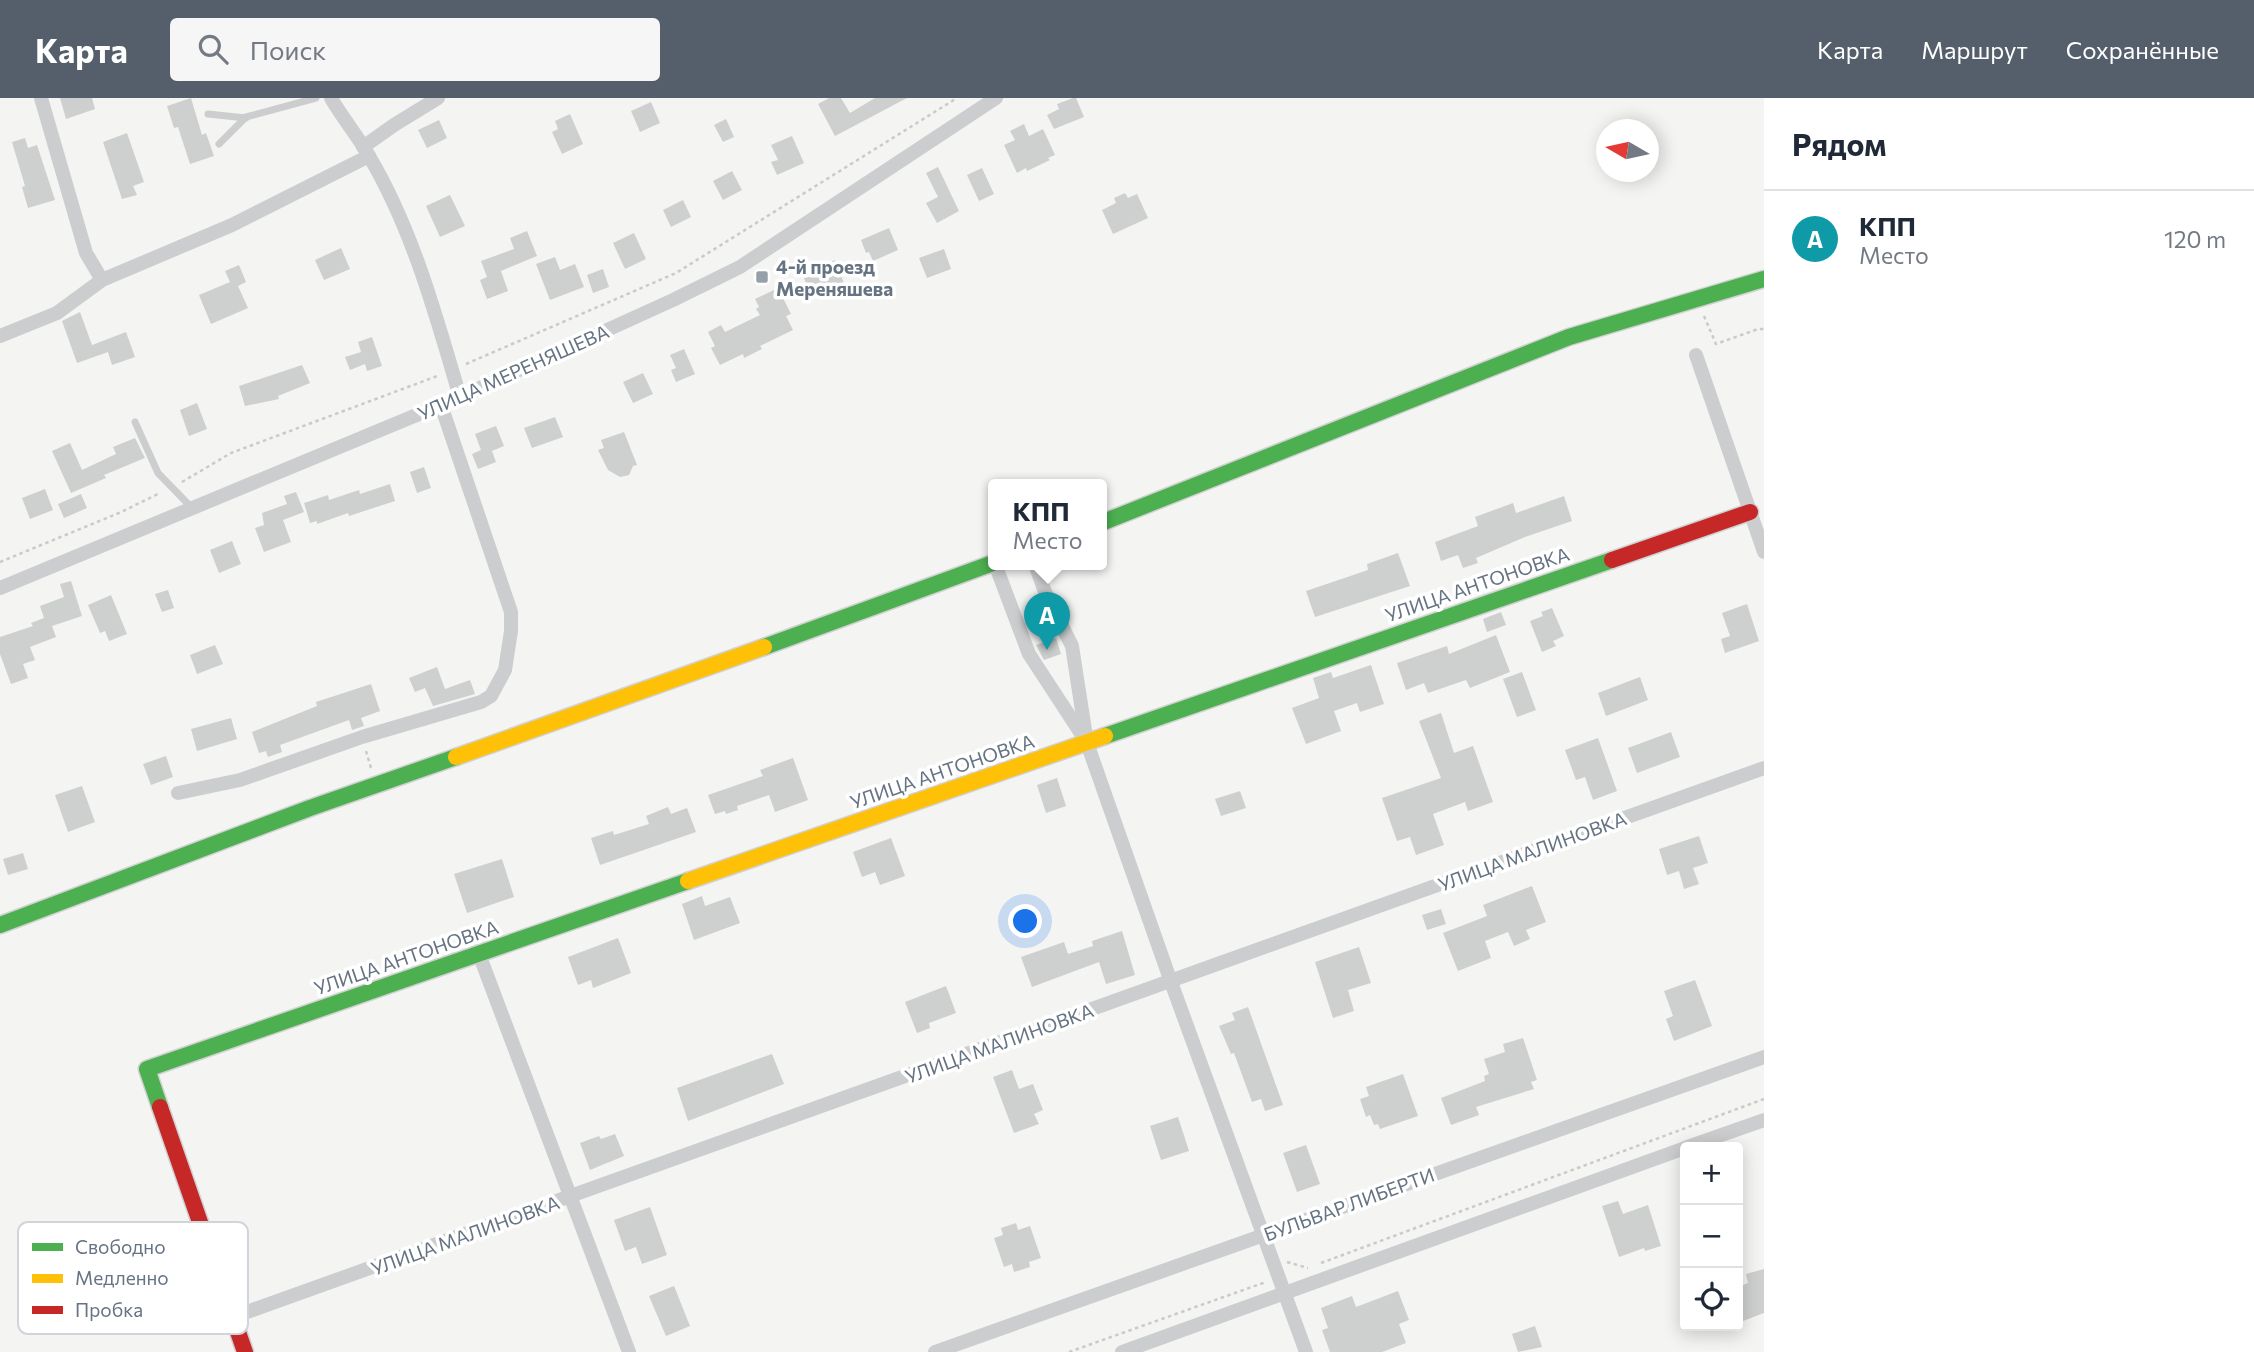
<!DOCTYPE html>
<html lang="ru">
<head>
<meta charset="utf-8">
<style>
  body { margin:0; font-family:Commissioner,sans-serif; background:#f6f6f7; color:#1f2937 }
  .controls { position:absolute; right:21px; bottom:21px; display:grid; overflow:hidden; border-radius:7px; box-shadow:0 4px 18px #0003 }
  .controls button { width:63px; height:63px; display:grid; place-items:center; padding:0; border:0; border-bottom:2px solid #e0e1e3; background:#fff; color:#1f2937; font:35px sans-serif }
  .compass { position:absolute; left:1596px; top:21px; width:63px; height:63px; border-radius:50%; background:#fff; box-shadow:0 4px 18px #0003; rotate:279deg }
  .you { position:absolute; left:1026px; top:824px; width:24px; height:24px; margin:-18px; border:5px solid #fff; border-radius:50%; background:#1a73e8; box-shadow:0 0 0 10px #1a73e833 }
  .badge { display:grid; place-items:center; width:46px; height:46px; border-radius:50%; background:#555f6b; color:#fff; font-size:23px; font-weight:700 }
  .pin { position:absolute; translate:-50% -58px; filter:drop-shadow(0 2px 4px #0008) }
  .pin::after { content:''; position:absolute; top:37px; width:24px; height:21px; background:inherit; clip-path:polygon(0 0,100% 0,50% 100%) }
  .popup { position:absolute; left:988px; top:381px; width:119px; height:91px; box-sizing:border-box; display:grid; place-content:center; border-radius:7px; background:#fff; filter:drop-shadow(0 2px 5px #0005); font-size:23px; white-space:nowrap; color:#747a83 }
  .popup b { font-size:26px; color:#1f2937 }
  .popup::after { content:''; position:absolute; left:50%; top:100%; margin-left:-14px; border:14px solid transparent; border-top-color:#fff }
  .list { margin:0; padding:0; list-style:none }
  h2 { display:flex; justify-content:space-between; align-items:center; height:91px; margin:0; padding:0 28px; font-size:30px }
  h2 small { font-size:23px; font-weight:400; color:#747a83 }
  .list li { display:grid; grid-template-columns:46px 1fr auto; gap:21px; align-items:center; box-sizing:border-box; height:98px; padding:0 28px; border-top:2px solid #e0e1e3 }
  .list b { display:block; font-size:26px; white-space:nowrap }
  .list p { margin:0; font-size:23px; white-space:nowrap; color:#747a83 }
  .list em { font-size:23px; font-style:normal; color:#747a83 }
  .icon { flex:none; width:38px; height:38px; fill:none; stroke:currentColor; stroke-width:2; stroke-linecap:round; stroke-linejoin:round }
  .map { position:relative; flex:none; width:1764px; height:1254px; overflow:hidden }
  header { display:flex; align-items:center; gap:42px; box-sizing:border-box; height:98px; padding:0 35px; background:#555f6b; color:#fff }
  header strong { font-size:33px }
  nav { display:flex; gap:38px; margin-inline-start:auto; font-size:24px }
  .search { width:490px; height:63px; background:#f6f6f7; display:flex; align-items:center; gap:18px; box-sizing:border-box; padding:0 24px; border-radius:7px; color:#747a83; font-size:26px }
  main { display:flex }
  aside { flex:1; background:#fff }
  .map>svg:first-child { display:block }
</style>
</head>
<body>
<header>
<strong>Карта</strong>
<div class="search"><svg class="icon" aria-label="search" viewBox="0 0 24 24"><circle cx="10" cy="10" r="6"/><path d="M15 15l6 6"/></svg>Поиск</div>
<nav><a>Карта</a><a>Маршрут</a><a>Сохранённые</a></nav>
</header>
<main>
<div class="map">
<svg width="1764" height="1254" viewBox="0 0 1764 1254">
  <rect width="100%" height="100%" fill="#f4f4f3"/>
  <g fill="#cecfcf">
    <polygon points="60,0 92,0 95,11 66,21"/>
    <polygon points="191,0 202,37 206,35 214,58 190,66 178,29 174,30 167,8"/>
    <polygon points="829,0 841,0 850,15 875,0 907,0 835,38 818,6"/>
    <polygon points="1073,0 1076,0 1084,19 1054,31 1047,17 1059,11 1057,6"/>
    <polygon points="651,4 660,25 640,34 631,13"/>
    <polygon points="570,16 583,46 562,56 552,34 558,31 555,23"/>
    <polygon points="726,21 734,39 723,44 714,27"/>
    <polygon points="439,22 447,40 427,50 418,32"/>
    <polygon points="1024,26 1029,38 1043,31 1055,57 1048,60 1050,62 1027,73 1026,70 1017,75 1004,47 1015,42 1010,33"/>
    <polygon points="127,35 144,84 133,88 137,97 122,101 103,44"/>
    <polygon points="792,38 804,65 777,77 771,64 778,62 771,47"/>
    <polygon points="25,40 28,50 37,47 55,102 28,110 22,89 25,88 12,44"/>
    <polygon points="938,69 959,113 937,125 926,105 938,99 926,75"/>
    <polygon points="982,70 994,96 979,103 967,77"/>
    <polygon points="732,73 742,92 723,102 713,83"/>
    <polygon points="1125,95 1128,100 1137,96 1148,120 1113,136 1102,112 1116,105 1114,100"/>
    <polygon points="450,97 465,128 440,139 426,108"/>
    <polygon points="683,102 691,119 671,129 663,112"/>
    <polygon points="889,130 898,152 873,163 869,154 866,155 861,142"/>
    <polygon points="527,133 537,158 501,173 508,193 487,201 480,182 487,179 481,163 514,151 510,140"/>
    <polygon points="634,135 646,161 625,171 613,145"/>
    <polygon points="341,150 350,171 324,182 315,162"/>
    <polygon points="944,151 951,171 927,180 919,160"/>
    <polygon points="555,159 560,172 575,166 584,189 550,202 536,166"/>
    <polygon points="835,162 844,185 811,198 804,180 823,173 821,168"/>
    <polygon points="239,167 246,184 238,188 248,210 211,226 199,197 230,184 225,173"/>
    <polygon points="603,171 609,189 593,195 587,177"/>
    <polygon points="778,190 791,216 786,218 793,232 760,248 762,251 744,260 743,256 720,267 711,250 715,248 708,234 721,227 725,234 760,217 756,211 759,209 755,201"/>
    <polygon points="80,214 92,247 126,234 135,259 112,267 108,254 77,265 62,223"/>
    <polygon points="372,239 382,268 367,273 365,266 350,272 345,259 361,254 358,244"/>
    <polygon points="684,251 695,276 676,284 671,272 676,270 670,257"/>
    <polygon points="302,267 310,285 278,298 279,301 245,308 239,288"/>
    <polygon points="643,275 653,296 633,305 623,284"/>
    <polygon points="197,305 207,331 189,338 180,312"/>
    <polygon points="555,319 563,339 532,350 524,330"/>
    <polygon points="496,328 504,348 492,353 496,364 478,371 472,356 481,352 475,336"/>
    <polygon points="624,334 637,367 633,368 629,377 620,379 608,372 598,352 604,350 601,342"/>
    <polygon points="135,340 145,360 104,377 106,380 71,395 52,353 70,345 82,372 116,356 113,349"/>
    <polygon points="424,369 431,390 417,395 410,374"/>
    <polygon points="390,386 395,403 349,418 348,415 317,426 317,423 310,425 304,405 328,397 329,402 359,392 360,396"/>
    <polygon points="45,391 53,412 30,421 22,400"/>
    <polygon points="296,394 304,414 283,422 291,444 264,454 255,430 264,427 262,415 287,406 284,398"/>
    <polygon points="81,396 87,410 64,420 58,406"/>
    <polygon points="1564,398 1572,423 1525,439 1476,460 1478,465 1463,470 1458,457 1441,463 1435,444 1478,428 1475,419 1513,405 1516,415"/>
    <polygon points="232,443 241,466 219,475 210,452"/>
    <polygon points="1398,455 1410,488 1315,519 1306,493 1368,472 1367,466"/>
    <polygon points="71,483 82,518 52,528 56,539 30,549 35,562 23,566 28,580 11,586 0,556 0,539 33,528 31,525 44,520 40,508 64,499 60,486"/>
    <polygon points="168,492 174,510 162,514 155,496"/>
    <polygon points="111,497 127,536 109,543 105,533 100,535 88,507"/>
    <polygon points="1747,506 1759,543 1725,555 1721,541 1730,538 1722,515"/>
    <polygon points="1552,510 1564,538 1553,543 1556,548 1542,554 1530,523 1543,518 1541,514"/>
    <polygon points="1501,514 1506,527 1487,534 1483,521"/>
    <polygon points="1496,537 1510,574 1470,590 1466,582 1428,595 1424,585 1406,592 1397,565 1447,548 1449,556"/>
    <polygon points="1056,540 1061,556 1044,562 1036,547"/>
    <polygon points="215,547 223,566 197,576 190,557"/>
    <polygon points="1371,567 1384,606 1360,614 1357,605 1334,613 1341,633 1306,646 1292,610 1319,600 1313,580 1331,574 1333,580"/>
    <polygon points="437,569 445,591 470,582 475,596 433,608 425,590 415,594 409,580"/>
    <polygon points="1522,574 1536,612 1517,619 1503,581"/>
    <polygon points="1640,579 1648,602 1606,618 1598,595"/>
    <polygon points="371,586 380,613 361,620 364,628 352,632 349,622 280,647 282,654 268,659 266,653 259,655 252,634 317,608 316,604"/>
    <polygon points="1441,615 1454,655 1473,648 1493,704 1468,713 1465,704 1433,716 1444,747 1416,757 1410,739 1397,743 1382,700 1441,680 1419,623"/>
    <polygon points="231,620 237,641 197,653 191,631"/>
    <polygon points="1671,634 1680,659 1637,675 1628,650"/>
    <polygon points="1598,640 1617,693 1593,702 1585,679 1576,682 1565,652"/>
    <polygon points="166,658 173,679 151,687 143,666"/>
    <polygon points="793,660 808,702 775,714 769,697 737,708 738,712 726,716 725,713 715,716 708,697 763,678 760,672"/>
    <polygon points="1057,680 1066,708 1046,715 1037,687"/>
    <polygon points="82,688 95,724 68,734 55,697"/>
    <polygon points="1240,693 1246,710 1221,718 1215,701"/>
    <polygon points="668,709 671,716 687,710 696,734 600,767 591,740 613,733 614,737 649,726 646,718"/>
    <polygon points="1699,738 1708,765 1693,770 1699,786 1684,791 1679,773 1667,777 1659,751"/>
    <polygon points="891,740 905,778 880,787 875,774 862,779 853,754"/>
    <polygon points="23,755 28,771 8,777 3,761"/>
    <polygon points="502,761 514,799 467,815 454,776"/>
    <polygon points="1532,788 1546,824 1526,832 1530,841 1514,848 1508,834 1485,843 1491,860 1458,873 1443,835 1487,818 1483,807"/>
    <polygon points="702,798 705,808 730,799 740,825 694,842 682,806"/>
    <polygon points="1441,811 1446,826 1427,832 1422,817"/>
    <polygon points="1122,833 1135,877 1106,886 1099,864 1032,889 1021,859 1064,844 1068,856 1093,848 1092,843"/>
    <polygon points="618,840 631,875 593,890 591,882 578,887 568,859"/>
    <polygon points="1359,849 1371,885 1348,892 1354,913 1333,920 1315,864"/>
    <polygon points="1695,882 1712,928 1674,943 1666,921 1673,918 1664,893"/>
    <polygon points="946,888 956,915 929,925 930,930 917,935 905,904"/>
    <polygon points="1248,909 1283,1007 1265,1013 1261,1001 1252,1004 1234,955 1231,956 1219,928 1235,922 1232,915"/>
    <polygon points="1523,940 1537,982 1531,984 1534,991 1476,1009 1479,1017 1451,1027 1441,1000 1485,983 1484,978 1489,976 1484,961 1505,954 1503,946"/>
    <polygon points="772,956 784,986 688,1023 677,990"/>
    <polygon points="1012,972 1019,991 1033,986 1043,1012 1034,1016 1039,1026 1014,1035 993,979"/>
    <polygon points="1403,976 1418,1018 1380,1031 1378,1026 1374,1027 1370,1017 1366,1019 1360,1001 1369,998 1366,989"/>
    <polygon points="1178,1019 1189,1053 1161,1062 1150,1028"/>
    <polygon points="615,1036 624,1058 590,1072 580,1045 599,1038 601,1041"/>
    <polygon points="1306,1047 1320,1086 1297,1094 1283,1055"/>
    <polygon points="1618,1103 1623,1116 1648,1107 1661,1148 1645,1153 1644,1150 1619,1159 1602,1108"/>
    <polygon points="650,1109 667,1157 642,1166 636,1149 625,1153 614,1122"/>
    <polygon points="1016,1125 1018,1132 1030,1128 1041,1160 1029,1164 1030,1169 1014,1174 1012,1166 1004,1169 994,1140 1003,1137 1001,1130"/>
    <polygon points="1764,1171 1764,1215 1738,1225 1738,1189 1748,1185 1746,1176"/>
    <polygon points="674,1188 690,1228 666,1238 649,1198"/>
    <polygon points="1398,1193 1409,1222 1399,1226 1406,1245 1382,1254 1330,1254 1322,1232 1328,1230 1321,1210 1352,1198 1356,1209"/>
    <polygon points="1535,1228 1542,1249 1518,1254 1512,1236"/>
  </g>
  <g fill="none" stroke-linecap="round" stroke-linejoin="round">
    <defs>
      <g id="fast">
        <polyline points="1101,425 1569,239 1764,181"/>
        <polyline points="764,549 993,465"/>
        <polyline points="1105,638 1612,462"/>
        <polyline points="0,827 310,710 456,659"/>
        <polyline points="160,1009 147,971 688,783"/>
      </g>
      <g id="slow">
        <polyline points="456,659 764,549"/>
        <polyline points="688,783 1105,638"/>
      </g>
      <g id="jam">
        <polyline points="1612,462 1750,414"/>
        <polyline points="160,1009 245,1254"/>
      </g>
    </defs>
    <use href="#fast" stroke="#d0d1d1" stroke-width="19"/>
    <use href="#slow" stroke="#d0d1d1" stroke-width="19"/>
    <use href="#jam" stroke="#d0d1d1" stroke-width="19"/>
    <g stroke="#cacacb" stroke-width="2.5" stroke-dasharray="3.5 3.5" stroke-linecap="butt">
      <polyline points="1704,218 1716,246 1758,231 1764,231"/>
      <polyline points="466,266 676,175 957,0"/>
      <polyline points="182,384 231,355 440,277"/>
      <polyline points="0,464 119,415 160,395"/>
      <polyline points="366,653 371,670"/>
      <polyline points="1287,1164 1308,1170"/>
      <polyline points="1321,1165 1764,1001"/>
      <polyline points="1069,1254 1263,1185 1264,1181"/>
    </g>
    <g stroke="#cccdce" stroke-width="7">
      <polyline points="208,16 246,20"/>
      <polyline points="219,46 246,19 316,0"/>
      <polyline points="135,324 158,375 192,410"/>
    </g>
    <g stroke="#cccdce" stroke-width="14">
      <polyline points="41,0 86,155 102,182"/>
      <path d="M331,0c12,21 27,38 38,58 44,74 67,160 91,241"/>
      <polyline points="363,49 394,27 438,0"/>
      <polyline points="0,238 57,215 102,182 232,127 369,58"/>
      <polyline points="1696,257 1764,454"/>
      <polyline points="995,466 1029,556 1084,640"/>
      <polyline points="1035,466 1045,494 1072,548 1087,645 1171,884 1306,1254"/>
      <polyline points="0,490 460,299 673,202 740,169 996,0"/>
      <polyline points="178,695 240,682 362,639 481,604 491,598 505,572 511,533 511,514 441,307"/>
      <polyline points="479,856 629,1254"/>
      <polyline points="1687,1049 1764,1022"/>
      <polyline points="233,1219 1764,670"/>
      <polyline points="935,1254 1764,959"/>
      <polyline points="1122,1254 1685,1050"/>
    </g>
    <use href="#fast" stroke="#4caf50" stroke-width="16"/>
    <use href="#slow" stroke="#ffc107" stroke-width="16"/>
    <use href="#jam" stroke="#c62828" stroke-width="16"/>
  </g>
  <rect fill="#97a0aa" stroke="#fff" stroke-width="2.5" x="755" y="172" width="14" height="14" rx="3.5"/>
  <g text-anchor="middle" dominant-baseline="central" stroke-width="7" stroke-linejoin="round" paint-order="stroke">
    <g font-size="19" font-weight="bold" fill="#657382" stroke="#fff" text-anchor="start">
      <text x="776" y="168">4-й проезд<tspan x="776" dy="22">Мереняшева</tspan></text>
    </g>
    <g font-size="19" fill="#657382" stroke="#fff">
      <text transform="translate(513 274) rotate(-24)">УЛИЦА МЕРЕНЯШЕВА</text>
      <text transform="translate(1477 486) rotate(-19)">УЛИЦА АНТОНОВКА</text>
      <text transform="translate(942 673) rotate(-19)">УЛИЦА АНТОНОВКА</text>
      <text transform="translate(1532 753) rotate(-20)">УЛИЦА МАЛИНОВКА</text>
      <text transform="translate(406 859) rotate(-19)">УЛИЦА АНТОНОВКА</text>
      <text transform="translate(999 945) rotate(-20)">УЛИЦА МАЛИНОВКА</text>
      <text transform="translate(1349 1106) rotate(-20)">БУЛЬВАР ЛИБЕРТИ</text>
      <text transform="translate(465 1137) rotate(-20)">УЛИЦА МАЛИНОВКА</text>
    </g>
  </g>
  <rect x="18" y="1124" width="230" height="112" rx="10" fill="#fff" stroke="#d1d5da" stroke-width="2"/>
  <rect x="32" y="1145" width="31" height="8" fill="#4caf50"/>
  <rect x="32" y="1176" width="31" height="9" fill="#ffc107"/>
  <rect x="32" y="1208" width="31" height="8" fill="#c62828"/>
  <g font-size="19" fill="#657382">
    <text x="75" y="1156">Свободно</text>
    <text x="75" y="1187">Медленно</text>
    <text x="75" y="1219">Пробка</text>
  </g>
</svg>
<div class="controls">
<button>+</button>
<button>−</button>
<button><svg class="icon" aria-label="locate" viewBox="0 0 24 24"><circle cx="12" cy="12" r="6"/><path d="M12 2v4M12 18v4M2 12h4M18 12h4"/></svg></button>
</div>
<svg class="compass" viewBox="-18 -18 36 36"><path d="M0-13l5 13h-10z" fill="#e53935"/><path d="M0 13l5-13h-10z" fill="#747a83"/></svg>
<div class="you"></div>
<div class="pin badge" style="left:1047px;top:552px;background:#0f9aa8">A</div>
<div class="popup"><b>КПП</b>Место</div>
</div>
<aside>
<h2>Рядом<small></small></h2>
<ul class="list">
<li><span class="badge" style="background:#0f9aa8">A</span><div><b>КПП</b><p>Место</p></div><em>120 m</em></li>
</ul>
</aside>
</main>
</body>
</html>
